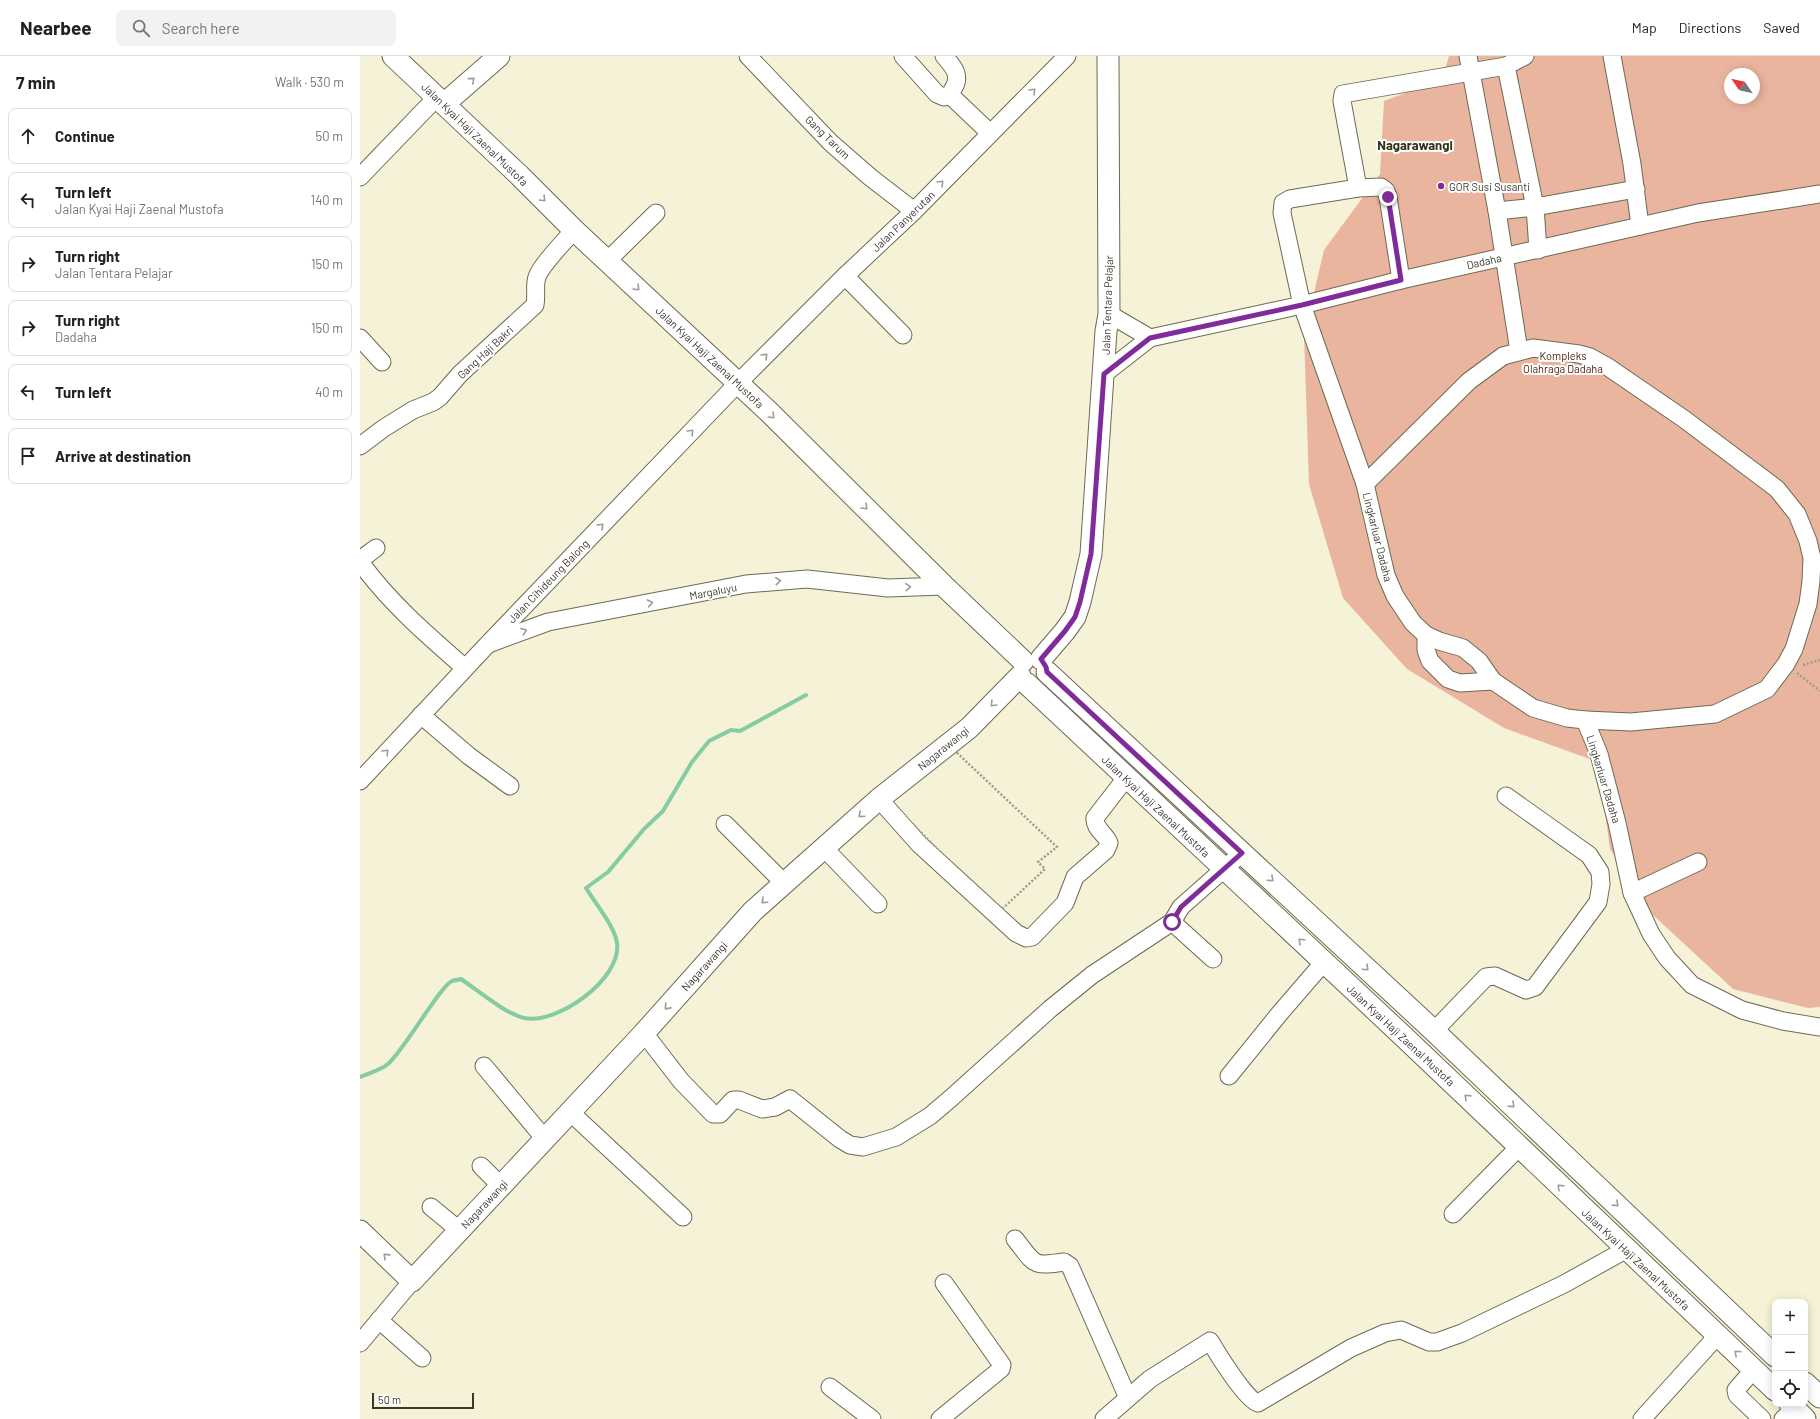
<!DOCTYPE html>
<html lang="en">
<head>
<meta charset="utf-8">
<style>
  body { margin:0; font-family:Barlow,sans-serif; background:#f2f2f2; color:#222 }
  .controls { position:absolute; right:12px; bottom:12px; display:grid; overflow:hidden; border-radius:8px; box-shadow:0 2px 10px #0003 }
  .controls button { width:36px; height:36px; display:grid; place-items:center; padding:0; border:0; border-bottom:1px solid #e0e0e0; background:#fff; color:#222; font:20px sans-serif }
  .compass { position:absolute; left:1364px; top:12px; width:36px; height:36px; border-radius:50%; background:#fff; box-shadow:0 2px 10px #0003; rotate:304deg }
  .scale { position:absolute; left:12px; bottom:10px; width:102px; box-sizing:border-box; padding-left:4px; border:2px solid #3a382e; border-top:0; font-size:11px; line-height:14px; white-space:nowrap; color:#3a382e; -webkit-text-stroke:3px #fff; paint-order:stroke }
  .stop { position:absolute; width:12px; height:12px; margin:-9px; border:3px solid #802b9a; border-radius:50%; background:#fff }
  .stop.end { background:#802b9a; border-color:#fff; box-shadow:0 1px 4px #0008 }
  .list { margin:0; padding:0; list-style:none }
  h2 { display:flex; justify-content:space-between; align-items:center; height:52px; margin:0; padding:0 16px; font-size:17px }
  h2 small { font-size:13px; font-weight:400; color:#767676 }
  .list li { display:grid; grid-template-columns:26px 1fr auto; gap:12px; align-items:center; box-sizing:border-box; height:56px; margin:0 8px 8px; padding:0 8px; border:1px solid #e0e0e0; border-radius:8px }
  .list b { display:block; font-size:15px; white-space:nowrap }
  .list p { margin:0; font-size:13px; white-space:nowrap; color:#767676 }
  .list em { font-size:13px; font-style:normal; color:#767676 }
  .icon { flex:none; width:22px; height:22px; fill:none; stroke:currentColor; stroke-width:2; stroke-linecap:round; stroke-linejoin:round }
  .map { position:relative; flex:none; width:1460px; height:1363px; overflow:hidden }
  header { display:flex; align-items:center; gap:24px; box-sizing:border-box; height:56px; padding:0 20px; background:#fff; border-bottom:1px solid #e0e0e0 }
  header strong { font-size:19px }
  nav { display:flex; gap:22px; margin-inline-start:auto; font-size:14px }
  .search { width:280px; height:36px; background:#f2f2f2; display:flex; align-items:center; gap:10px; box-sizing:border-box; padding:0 14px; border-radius:8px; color:#767676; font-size:15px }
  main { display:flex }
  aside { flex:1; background:#fff }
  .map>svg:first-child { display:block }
</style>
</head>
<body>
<header>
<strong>Nearbee</strong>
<div class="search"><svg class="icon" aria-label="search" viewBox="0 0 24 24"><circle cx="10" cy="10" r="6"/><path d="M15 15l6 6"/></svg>Search here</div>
<nav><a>Map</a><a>Directions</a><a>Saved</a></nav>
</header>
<main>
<aside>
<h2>7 min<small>Walk · 530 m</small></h2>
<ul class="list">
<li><svg class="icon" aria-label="ahead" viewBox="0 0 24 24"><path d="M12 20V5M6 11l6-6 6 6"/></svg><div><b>Continue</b></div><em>50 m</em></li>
<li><svg class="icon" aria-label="left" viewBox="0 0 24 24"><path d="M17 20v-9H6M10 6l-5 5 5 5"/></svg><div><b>Turn left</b><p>Jalan Kyai Haji Zaenal Mustofa</p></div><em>140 m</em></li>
<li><svg class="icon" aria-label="right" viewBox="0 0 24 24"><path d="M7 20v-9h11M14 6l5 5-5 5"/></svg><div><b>Turn right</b><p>Jalan Tentara Pelajar</p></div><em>150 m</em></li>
<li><svg class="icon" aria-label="right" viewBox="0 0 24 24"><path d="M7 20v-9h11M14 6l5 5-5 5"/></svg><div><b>Turn right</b><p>Dadaha</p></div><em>150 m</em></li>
<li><svg class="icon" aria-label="left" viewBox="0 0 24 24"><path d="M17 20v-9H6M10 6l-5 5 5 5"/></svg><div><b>Turn left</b></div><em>40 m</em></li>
<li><svg class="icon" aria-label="arrive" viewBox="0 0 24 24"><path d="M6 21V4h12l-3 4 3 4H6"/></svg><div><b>Arrive at destination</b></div></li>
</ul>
</aside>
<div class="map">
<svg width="1460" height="1363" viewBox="0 0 1460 1363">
  <rect width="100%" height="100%" fill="#f5f2d7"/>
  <path fill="#eab59f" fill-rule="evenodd" d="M1089,0h371v951l-12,1 -75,-19 -80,-74 -43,-66 -12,-87 -94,-34 -97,-59 -64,-71 -34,-114 -5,-149 20,-85 56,-76 4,-73 58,-22zM1370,18h24v24h-24z"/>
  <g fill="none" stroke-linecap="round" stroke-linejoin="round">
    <path stroke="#85cba4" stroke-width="4" d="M0,1021c9,-4 21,-7 28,-13 17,-15 52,-78 64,-83 2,-1 6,-1 9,-2 18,12 43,34 63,39 33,7 98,-39 93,-75 -2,-16 -22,-40 -31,-55l22,-16 36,-43 19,-18 29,-49 17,-21 22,-11 9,1 66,-36"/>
    <defs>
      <g id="minor">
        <polyline points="388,0 471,87 510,121 554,155"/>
        <path d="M543,0l34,38 7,3c5,-1 7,-3 9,-8 9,-13 0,-23 -9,-33"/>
        <polyline points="1108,0 1137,155 1159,295"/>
        <polyline points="1165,0 1146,10 1175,151 1178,194"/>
        <polyline points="1252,0 1272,108 1280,170"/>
        <polyline points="590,39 630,77"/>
        <polyline points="0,121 77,41"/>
        <polyline points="998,132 982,45 983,38 1146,10"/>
        <polyline points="1137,155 1175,151 1276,133"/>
        <polyline points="248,204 296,157"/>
        <polyline points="485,220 543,279"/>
        <polyline points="1041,224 1028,141 1026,135 1021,131 998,132 930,143 923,147 922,157 942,249 1005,428 1026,519 1035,540 1053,567 1066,579 1079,585 1103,592 1119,605 1133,625 1173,652 1207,662 1225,664 1239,698 1257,767 1272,837 1291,878 1307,902 1332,929 1382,954 1423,965 1460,971"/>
        <polyline points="749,258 790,282"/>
        <polyline points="0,282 22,306"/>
        <polyline points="744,318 790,282 942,249 1041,224 1338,157 1460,138"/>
        <path d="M0,390l24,-18 29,-18 20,-8 7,-5 20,-23 75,-69c2,-10 -1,-19 2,-28 4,-12 28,-36 37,-47"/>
        <polyline points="1005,428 1109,325 1143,300 1173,292 1219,298 1230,301 1248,311 1324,363 1417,433 1437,458 1448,485 1452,502 1451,525 1448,548 1434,593 1426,608 1407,633 1355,658 1271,666 1225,664"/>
        <polyline points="0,504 16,492"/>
        <path d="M0,506c31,42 66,72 105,106"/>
        <polyline points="1066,579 1066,594 1070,605 1088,623 1100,627 1133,625"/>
        <polyline points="131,587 188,566 386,528 447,523 528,532 584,530"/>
        <polyline points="61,659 109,700 150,730"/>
        <polyline points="0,725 127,589 377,328 485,220 554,155 707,0"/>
        <path d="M519,743l40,45 97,89 10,5 6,-1 33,-34 10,-26 31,-27 3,-7c-3,-9 -15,-14 -14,-25l31,-40"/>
        <polyline points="365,768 424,827"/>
        <polyline points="464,792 518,848"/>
        <polyline points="1272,837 1338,806"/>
        <polyline points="812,866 853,903"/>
        <polyline points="1074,975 1126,921 1135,920 1166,934 1175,931 1238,846 1241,828 1240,816 1229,799 1146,740"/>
        <polyline points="284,977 321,1025 353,1058 360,1058 373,1044 379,1044 402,1053 415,1051 430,1043 480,1083 490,1089 503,1091 536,1081 570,1060 590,1043 690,953 732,919 812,866 821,851 882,797"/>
        <polyline points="124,1010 184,1082"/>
        <polyline points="869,1020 920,957 964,906"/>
        <polyline points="209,1055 323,1161"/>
        <polyline points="121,1110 140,1129"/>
        <polyline points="71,1151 99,1174"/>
        <polyline points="1093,1158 1159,1091"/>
        <path d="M655,1183c20,25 16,28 49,23l6,4 58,132"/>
        <polyline points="19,1264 62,1302"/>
        <polyline points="0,1287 52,1225"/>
        <polyline points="1394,1313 1376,1334 1377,1339 1402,1363"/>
        <polyline points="470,1331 512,1363"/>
        <polyline points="580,1363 641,1313 642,1309 584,1227"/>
        <path d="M744,1363l46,-40 60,-38c7,12 36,59 48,62l93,-55 34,-15 16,-3 28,12h8l25,-9 102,-49 63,-35"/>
        <polyline points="1282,1363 1358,1279"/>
        <polyline points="1423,1363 1435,1353"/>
      </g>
      <g id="major">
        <polyline points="33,0 159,119 214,174 408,355 584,530 663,605"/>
        <polyline points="84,48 139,0"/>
        <polyline points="681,603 705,575 715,561 720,546 731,498 746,275 749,258 748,0"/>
        <polyline points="687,616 1074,975 1415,1300"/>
        <polyline points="666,627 1043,980 1415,1334"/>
        <polyline points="0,1175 52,1225 284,977 393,855 519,743 609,672 660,620"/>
        <polyline points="1445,1327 1460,1341"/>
        <polyline points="1430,1348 1445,1363"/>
      </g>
    </defs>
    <use href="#minor" stroke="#6d6a53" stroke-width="19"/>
    <use href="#major" stroke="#6d6a53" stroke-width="23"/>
    <g stroke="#9e9c88" stroke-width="2.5" stroke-dasharray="2 2" stroke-linecap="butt">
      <polyline points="1443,609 1460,604"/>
      <polyline points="1437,617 1460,635"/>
      <polygon points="594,694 697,791 678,806 685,813 639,856 529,744"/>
    </g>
    <use href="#minor" stroke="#fff" stroke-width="17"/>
    <use href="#major" stroke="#fff" stroke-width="21"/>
  </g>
  <defs><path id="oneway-chevron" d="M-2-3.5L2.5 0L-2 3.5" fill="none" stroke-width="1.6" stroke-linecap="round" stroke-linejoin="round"/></defs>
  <g stroke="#9c9c96">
    <use href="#oneway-chevron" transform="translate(112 24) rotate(-41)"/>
    <use href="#oneway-chevron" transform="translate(673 35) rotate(-45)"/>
    <use href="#oneway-chevron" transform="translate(581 127) rotate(-45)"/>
    <use href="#oneway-chevron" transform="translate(183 143) rotate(45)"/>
    <use href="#oneway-chevron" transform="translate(277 232) rotate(44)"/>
    <use href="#oneway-chevron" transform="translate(405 300) rotate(-45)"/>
    <use href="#oneway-chevron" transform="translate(412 360) rotate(45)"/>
    <use href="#oneway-chevron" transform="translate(331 376) rotate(-46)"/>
    <use href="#oneway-chevron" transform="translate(505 451) rotate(45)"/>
    <use href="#oneway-chevron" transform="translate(241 470) rotate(-46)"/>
    <use href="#oneway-chevron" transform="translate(418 525) rotate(-5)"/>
    <use href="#oneway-chevron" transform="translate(548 531) rotate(-2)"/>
    <use href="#oneway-chevron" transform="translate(290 547) rotate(-11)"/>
    <use href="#oneway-chevron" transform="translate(164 575) rotate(-21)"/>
    <use href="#oneway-chevron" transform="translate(633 648) rotate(134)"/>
    <use href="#oneway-chevron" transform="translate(26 696) rotate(-47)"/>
    <use href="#oneway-chevron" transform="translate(501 759) rotate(138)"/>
    <use href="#oneway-chevron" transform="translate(911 823) rotate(43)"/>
    <use href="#oneway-chevron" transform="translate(404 845) rotate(138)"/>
    <use href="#oneway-chevron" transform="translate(941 885) rotate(-137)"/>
    <use href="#oneway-chevron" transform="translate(1006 912) rotate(43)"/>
    <use href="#oneway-chevron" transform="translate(307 951) rotate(132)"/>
    <use href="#oneway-chevron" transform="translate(1107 1041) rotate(-136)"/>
    <use href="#oneway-chevron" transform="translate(1152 1049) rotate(44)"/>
    <use href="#oneway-chevron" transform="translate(1200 1131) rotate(-136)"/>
    <use href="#oneway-chevron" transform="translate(1256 1148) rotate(44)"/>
    <use href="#oneway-chevron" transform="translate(26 1200) rotate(-136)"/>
    <use href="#oneway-chevron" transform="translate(1377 1297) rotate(-137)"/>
  </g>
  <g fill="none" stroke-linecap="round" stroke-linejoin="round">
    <polyline stroke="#802b9a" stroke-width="5" points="812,866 821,851 882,797 687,616 686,611 681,603 705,575 715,561 720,546 731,498 744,318 790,282 942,249 1041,224 1028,141"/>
  </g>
  <circle fill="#802b9a" stroke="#fff" stroke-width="1.5" cx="1081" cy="130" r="4"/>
  <g text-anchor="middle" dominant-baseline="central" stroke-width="4" stroke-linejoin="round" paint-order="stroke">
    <g font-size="11" fill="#3a382e" stroke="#fff">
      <text transform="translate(115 78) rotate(44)">Jalan Kyai Haji Zaenal Mustofa</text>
      <text transform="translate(468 81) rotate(44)">Gang Tarum</text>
      <text transform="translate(543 165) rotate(-44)">Jalan Panyerutan</text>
      <text transform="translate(1124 205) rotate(-13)">Dadaha</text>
      <text transform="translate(747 249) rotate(-88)">Jalan Tentara Pelajar</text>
      <text transform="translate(125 296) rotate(-43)">Gang Haji Bakri</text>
      <text transform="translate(350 301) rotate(43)">Jalan Kyai Haji Zaenal Mustofa</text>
      <text transform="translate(1018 481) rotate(76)">Lingkarluar Dadaha</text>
      <text transform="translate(188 525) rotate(-46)">Jalan Cihideung Balong</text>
      <text transform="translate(353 535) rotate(-11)">Margaluyu</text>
      <text transform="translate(583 692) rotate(-39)">Nagarawangi</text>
      <text transform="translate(1244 723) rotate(73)">Lingkarluar Dadaha</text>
      <text transform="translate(796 750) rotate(43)">Jalan Kyai Haji Zaenal Mustofa</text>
      <text transform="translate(344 910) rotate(-48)">Nagarawangi</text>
      <text transform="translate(1041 979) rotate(43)">Jalan Kyai Haji Zaenal Mustofa</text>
      <text transform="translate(124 1148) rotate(-47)">Nagarawangi</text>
      <text transform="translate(1276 1203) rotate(43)">Jalan Kyai Haji Zaenal Mustofa</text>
    </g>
    <g font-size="11" fill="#3a382e" stroke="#fff" text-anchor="start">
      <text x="1089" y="130">GOR Susi Susanti</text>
    </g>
    <g font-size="11" fill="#471c08" stroke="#fff">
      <text x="1203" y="299">Kompleks<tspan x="1203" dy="13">Olahraga Dadaha</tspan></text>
    </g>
    <g font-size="13" font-weight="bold" fill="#33301b" stroke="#fff">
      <text x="1055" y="89">Nagarawangi</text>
    </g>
  </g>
</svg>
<div class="controls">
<button>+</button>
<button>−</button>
<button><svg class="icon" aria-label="locate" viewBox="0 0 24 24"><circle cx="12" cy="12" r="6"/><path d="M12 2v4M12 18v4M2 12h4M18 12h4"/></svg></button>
</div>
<svg class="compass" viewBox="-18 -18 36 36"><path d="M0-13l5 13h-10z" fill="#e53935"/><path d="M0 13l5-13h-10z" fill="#767676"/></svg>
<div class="scale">50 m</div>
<div class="stop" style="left:812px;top:866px"></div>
<div class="stop end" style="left:1028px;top:141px"></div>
</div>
</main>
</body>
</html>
